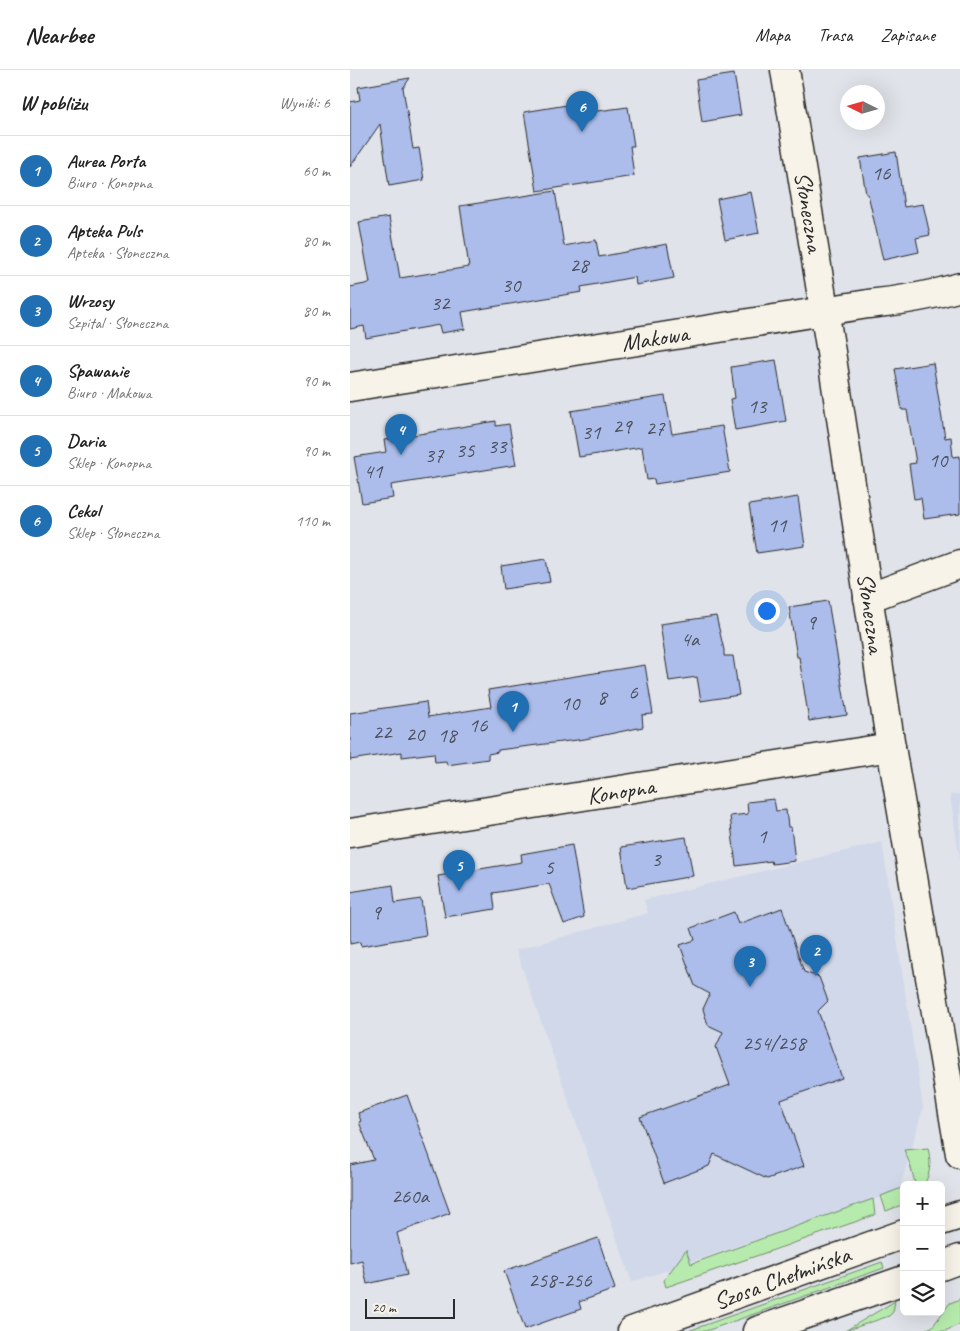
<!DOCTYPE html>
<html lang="pl">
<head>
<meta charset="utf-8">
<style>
  body { margin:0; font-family:Caveat,sans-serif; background:#f2f2f2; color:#222 }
  .controls { position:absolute; right:15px; bottom:15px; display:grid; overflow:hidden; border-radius:8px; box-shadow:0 5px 20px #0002 }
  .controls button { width:45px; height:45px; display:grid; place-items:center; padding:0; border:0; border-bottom:1px solid #e0e0e0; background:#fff; color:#222; font:25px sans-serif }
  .compass { position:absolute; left:490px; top:15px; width:45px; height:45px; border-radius:50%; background:#fff; box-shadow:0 5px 20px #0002; rotate:275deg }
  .scale { position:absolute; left:15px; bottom:12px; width:90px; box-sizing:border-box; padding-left:5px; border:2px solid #2b2b2b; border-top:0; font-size:14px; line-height:18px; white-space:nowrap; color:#2b2b2b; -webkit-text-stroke:4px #f7f3e8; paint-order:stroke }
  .you { position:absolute; left:416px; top:540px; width:18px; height:18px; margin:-12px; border:4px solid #fff; border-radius:50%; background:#1a73e8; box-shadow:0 0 0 8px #1a73e833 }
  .badge { display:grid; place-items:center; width:32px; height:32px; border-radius:50%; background:#1f6fb2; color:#fff; font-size:16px; font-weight:700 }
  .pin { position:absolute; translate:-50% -41px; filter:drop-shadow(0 1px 2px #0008) }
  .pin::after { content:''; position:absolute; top:26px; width:18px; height:15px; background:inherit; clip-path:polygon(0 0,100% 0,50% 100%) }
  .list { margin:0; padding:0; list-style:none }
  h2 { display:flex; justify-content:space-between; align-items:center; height:65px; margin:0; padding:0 20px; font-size:21px }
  h2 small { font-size:16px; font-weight:400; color:#767676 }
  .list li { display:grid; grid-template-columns:32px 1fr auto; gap:15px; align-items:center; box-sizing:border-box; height:70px; padding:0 20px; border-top:1px solid #e0e0e0 }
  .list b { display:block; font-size:19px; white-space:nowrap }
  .list p { margin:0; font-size:16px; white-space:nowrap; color:#767676 }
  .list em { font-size:16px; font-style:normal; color:#767676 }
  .icon { flex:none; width:28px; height:28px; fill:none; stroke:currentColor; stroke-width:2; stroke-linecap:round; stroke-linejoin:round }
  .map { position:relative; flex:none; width:610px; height:1261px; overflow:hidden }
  header { display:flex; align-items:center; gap:30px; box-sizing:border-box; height:70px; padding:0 25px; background:#fff; border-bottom:1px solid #e0e0e0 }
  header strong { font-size:24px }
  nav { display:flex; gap:28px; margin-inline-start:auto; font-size:18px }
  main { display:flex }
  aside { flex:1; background:#fff }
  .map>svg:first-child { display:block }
</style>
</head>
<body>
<header>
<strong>Nearbee</strong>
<nav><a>Mapa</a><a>Trasa</a><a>Zapisane</a></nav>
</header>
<main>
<aside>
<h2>W pobliżu<small>Wyniki: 6</small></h2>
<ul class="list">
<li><span class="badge">1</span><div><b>Aurea Porta</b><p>Biuro · Konopna</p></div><em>60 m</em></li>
<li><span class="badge">2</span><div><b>Apteka Puls</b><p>Apteka · Słoneczna</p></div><em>80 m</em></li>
<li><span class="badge">3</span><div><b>Wrzosy</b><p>Szpital · Słoneczna</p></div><em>80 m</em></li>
<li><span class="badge">4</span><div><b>Spawanie</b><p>Biuro · Makowa</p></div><em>90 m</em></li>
<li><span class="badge">5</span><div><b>Daria</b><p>Sklep · Konopna</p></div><em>90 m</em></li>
<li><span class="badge">6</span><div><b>Cekol</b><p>Sklep · Słoneczna</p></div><em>110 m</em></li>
</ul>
</aside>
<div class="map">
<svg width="610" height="1261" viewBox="0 0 610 1261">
  <rect width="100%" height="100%" fill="#e0e3e9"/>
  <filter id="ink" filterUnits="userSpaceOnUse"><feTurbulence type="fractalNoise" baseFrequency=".02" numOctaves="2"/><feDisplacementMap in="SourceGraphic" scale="10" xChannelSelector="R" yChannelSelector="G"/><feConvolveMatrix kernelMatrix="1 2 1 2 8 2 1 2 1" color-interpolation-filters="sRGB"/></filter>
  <g filter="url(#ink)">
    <g fill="#d0d8ea">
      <polygon points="610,724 610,790 600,725"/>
      <polygon points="532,772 573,1038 549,1121 282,1212 166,880 298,843 294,830"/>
    </g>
    <g fill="#b7ebad" stroke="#718b6c">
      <path d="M578,1078c3,13 3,24 -4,37h-13l4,-2 -5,-19 -6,-14z"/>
      <polygon points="554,1117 554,1134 536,1141 531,1126"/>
      <polygon points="523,1129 525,1145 316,1217 314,1210 336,1180 341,1194"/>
      <polygon points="532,1192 534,1198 356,1261 338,1261"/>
      <polygon points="610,1229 610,1254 595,1261 571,1261 582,1257 600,1233"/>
      <polygon points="545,1231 543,1242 539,1246 495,1261"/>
    </g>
    <g fill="#acbdec" stroke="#2b2b2b">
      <polygon points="384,4 391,45 352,52 346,10"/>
      <polygon points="60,8 53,18 63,79 69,78 74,110 39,116 30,54 0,97 0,32 10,30 8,17"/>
      <polygon points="223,34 224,41 240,38 240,42 278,37 284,76 280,76 284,106 187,121 174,42"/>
      <polygon points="546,82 554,137 573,134 580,165 566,168 569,182 533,190 518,124 516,124 510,88"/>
      <polygon points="205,121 214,176 246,170 249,187 317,174 324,208 286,215 285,207 231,217 232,222 112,242 115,259 91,263 89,255 16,268 14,256 0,259 0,217 20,213 9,152 39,147 50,208 119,197 110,136"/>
      <polygon points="401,122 409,163 375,170 367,129"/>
      <polygon points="426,290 436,351 385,360 380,329 385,328 381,297"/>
      <polygon points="583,293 595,368 601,367 603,387 610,386 610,444 574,449 571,428 564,429 559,394 566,393 557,340 552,340 545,299"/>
      <polygon points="315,326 322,364 372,356 380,402 305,414 304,409 297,410 292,377 229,387 221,341"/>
      <polygon points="146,351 146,356 159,354 166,395 41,415 43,428 12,433 4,387 36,382 34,370"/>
      <polygon points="448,427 455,476 407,483 399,435"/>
      <polygon points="196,489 200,512 154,519 151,496"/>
      <polygon points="478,531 497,645 459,651 449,587 447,587 439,537"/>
      <polygon points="366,546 374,580 374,586 383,586 389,625 351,631 347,607 319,611 310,554"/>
      <polygon points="295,595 303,644 292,645 293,657 235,669 148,680 148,682 138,684 138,689 97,695 96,691 85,692 84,683 52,687 52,682 0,690 0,643 76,632 78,647 141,637 138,620"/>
      <polygon points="424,729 426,741 436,740 438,757 441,757 445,791 422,794 421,791 386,796 380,746 398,744 397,732"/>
      <polygon points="336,767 343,806 277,818 271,777"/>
      <polygon points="222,775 234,847 214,854 199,814 143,823 145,839 95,847 88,806 172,792 171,784"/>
      <polygon points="43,815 45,833 71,829 76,865 11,876 10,872 0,874 0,822"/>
      <polygon points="432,838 454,902 469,907 478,931 468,941 492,1008 431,1030 454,1096 417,1109 364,1084 359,1096 314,1113 290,1047 380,1015 366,977 373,962 358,955 353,939 360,924 345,916 330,875 345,870 341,858 384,842 388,854"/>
      <polygon points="57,1025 100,1143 47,1163 57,1205 17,1214 12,1190 0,1193 0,1095 24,1090 9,1052 11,1051 8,1043"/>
      <polygon points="248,1168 265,1219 229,1232 231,1239 175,1259 154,1201"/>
    </g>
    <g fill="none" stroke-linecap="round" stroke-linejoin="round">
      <defs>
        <g id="minor">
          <polyline points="435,0 481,282 541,677 610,1084"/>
          <path d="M0,317l518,-83c31,-3 62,-8 92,-17"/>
          <polyline points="518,528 610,494"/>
          <polyline points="0,763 541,677"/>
        </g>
        <g id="secondary">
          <polyline points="591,1151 610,1145"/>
          <polyline points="591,1196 610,1189"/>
          <polyline points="282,1261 554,1164"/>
          <polyline points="407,1261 554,1210"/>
        </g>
      </defs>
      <use href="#minor" stroke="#2b2b2b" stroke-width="31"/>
      <use href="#secondary" stroke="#2b2b2b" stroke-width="31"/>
      <use href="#minor" stroke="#f7f3e8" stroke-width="28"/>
      <use href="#secondary" stroke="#f7f3e8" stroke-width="28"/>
    </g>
  </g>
  <g text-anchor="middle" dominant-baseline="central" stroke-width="4.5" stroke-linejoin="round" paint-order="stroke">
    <g font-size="21" fill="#4b505b">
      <text x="531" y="103">16</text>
      <text x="229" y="195">28</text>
      <text x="161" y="215">30</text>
      <text x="90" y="233">32</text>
      <text x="407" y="336">13</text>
      <text x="272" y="356">29</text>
      <text x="305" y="358">27</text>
      <text x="241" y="362">31</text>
      <text x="147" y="376">33</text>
      <text x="115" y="380">35</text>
      <text x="84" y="385">37</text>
      <text x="588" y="390">10</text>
      <text x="23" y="401">41</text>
      <text x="427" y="455">11</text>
      <text x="461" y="552">9</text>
      <text x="340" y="569">4a</text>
      <text x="283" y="622">6</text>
      <text x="252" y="627">8</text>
      <text x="220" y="633">10</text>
      <text x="128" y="655">16</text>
      <text x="32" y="662">22</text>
      <text x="65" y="664">20</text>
      <text x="97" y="665">18</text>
      <text x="412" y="766">1</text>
      <text x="306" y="789">3</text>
      <text x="199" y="797">5</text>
      <text x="26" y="842">9</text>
      <text x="424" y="973">254/258</text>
      <text x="60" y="1126">260a</text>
      <text x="210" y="1210">258-256</text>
    </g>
    <g font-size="24" fill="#2b2b2b" stroke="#f7f3e8">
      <text transform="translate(459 142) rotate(81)">Słoneczna</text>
      <text transform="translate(305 268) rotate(-9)">Makowa</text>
      <text transform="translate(521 543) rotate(82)">Słoneczna</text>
      <text transform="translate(271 721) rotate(-9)">Konopna</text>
      <text transform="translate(432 1208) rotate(-20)">Szosa Chełmińska</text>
    </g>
  </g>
</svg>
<div class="controls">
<button>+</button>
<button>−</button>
<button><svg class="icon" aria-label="layers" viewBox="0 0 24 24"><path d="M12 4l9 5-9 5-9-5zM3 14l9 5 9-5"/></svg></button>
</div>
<svg class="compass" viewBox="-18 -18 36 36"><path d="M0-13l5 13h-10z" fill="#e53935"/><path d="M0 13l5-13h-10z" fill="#767676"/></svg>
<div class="scale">20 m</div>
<div class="you"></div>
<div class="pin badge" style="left:163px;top:662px">1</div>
<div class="pin badge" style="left:466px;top:906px">2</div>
<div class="pin badge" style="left:400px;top:917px">3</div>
<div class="pin badge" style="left:51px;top:385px">4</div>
<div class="pin badge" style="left:109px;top:821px">5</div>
<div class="pin badge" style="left:232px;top:62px">6</div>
</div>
</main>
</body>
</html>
